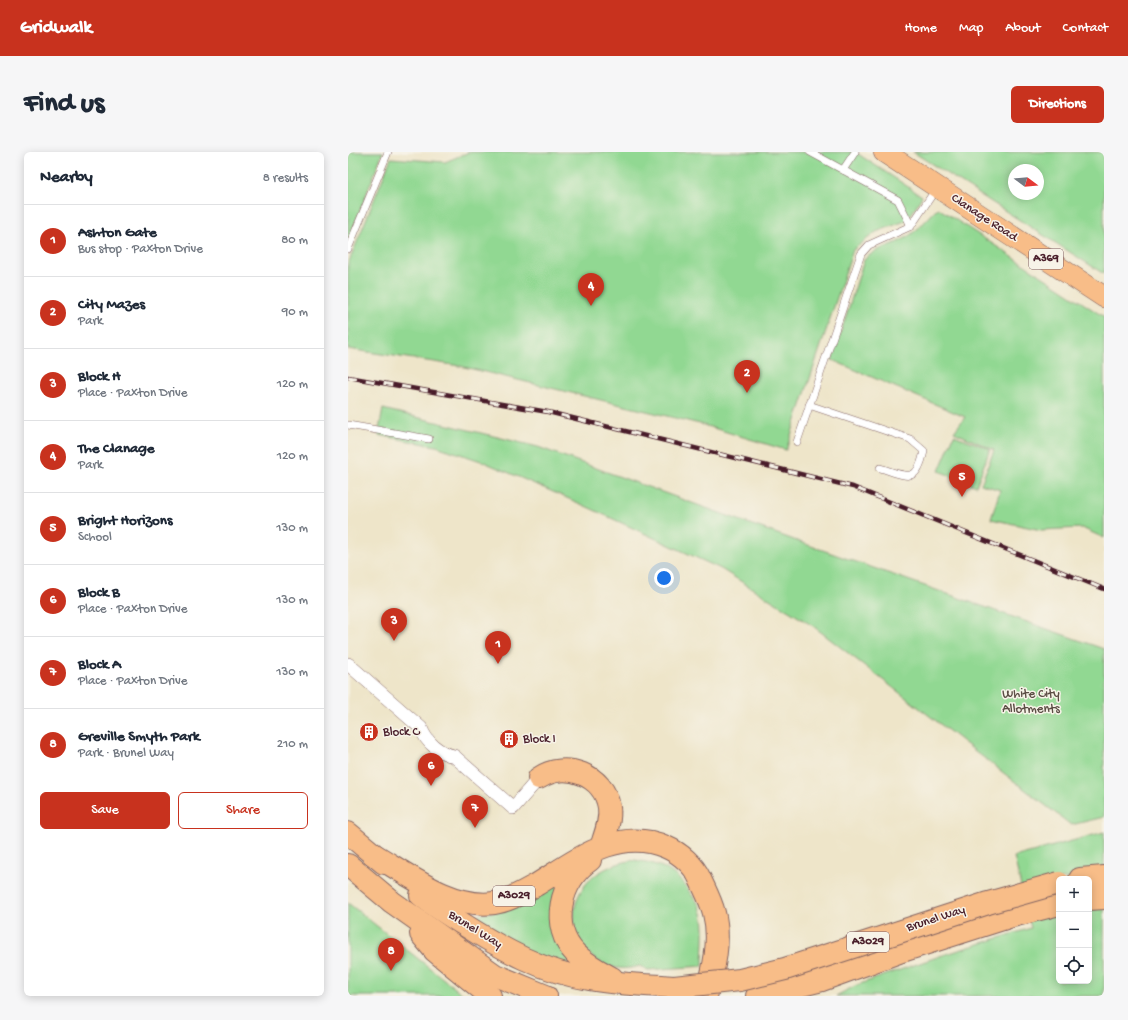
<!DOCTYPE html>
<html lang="en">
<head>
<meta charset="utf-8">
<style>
  body { margin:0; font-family:"Gochi Hand",sans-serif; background:#f6f6f7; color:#1f2937 }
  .controls { position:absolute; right:12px; bottom:12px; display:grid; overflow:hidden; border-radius:6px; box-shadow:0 2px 10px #0003 }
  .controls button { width:36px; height:36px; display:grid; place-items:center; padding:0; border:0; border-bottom:1px solid #e0e1e3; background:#fff; color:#1f2937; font:20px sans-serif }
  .compass { position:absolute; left:660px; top:12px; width:36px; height:36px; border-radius:50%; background:#fff; box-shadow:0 2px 10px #0003; rotate:106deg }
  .you { position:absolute; left:316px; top:426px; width:14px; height:14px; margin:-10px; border:3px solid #fff; border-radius:50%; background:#1a73e8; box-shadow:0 0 0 6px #1a73e833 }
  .badge { display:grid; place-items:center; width:26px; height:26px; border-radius:50%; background:#c8321e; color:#fff; font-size:13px; font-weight:700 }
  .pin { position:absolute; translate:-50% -33px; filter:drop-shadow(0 1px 2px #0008) }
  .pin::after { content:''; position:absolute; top:21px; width:14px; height:12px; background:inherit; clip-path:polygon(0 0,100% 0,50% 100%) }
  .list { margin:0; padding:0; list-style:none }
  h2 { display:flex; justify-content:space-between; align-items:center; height:52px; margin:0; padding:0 16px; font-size:17px }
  h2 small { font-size:13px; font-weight:400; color:#747a83 }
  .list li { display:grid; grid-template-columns:26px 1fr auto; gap:12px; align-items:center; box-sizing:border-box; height:72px; padding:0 16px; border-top:1px solid #e0e1e3 }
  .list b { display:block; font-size:15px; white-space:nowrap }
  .list p { margin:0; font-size:13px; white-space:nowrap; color:#747a83 }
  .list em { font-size:13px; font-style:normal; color:#747a83 }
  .actions { display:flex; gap:8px; padding:12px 16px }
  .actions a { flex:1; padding:9px 0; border:1px solid #c8321e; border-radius:6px; text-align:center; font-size:14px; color:#c8321e }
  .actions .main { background:#c8321e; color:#fff }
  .icon { flex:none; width:22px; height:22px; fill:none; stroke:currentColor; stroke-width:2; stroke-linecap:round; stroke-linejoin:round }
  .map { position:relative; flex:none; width:756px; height:844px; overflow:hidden; border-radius:6px }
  header { display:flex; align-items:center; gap:24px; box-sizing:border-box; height:56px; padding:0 20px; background:#c8321e; color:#fff }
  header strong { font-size:19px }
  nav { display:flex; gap:22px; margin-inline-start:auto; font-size:14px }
  .intro { display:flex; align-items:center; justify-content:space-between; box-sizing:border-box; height:96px; padding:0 24px }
  h1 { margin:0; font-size:28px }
  .button { padding:10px 18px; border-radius:6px; background:#c8321e; color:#fff; font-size:14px; font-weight:700 }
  main { display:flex; gap:24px; padding:0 24px }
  aside { flex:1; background:#fff; border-radius:6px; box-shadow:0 2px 10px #0003 }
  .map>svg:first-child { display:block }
</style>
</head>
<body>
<header>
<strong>Gridwalk</strong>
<nav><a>Home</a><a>Map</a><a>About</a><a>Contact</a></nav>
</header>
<div class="intro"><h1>Find us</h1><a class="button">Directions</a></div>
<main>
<aside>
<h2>Nearby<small>8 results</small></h2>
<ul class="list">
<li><span class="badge">1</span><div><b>Ashton Gate</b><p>Bus stop · Paxton Drive</p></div><em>80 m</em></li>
<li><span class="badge">2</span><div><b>City Mazes</b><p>Park</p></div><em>90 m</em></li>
<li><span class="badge">3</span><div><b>Block H</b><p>Place · Paxton Drive</p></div><em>120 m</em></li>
<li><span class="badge">4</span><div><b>The Clanage</b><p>Park</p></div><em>120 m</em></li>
<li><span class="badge">5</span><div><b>Bright Horizons</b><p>School</p></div><em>130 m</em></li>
<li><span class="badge">6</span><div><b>Block B</b><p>Place · Paxton Drive</p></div><em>130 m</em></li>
<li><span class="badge">7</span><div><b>Block A</b><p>Place · Paxton Drive</p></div><em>130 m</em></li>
<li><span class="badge">8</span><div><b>Greville Smyth Park</b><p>Park · Brunel Way</p></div><em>210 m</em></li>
</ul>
<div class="actions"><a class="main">Save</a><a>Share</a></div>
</aside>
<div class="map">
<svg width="756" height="844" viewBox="0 0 756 844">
  <rect width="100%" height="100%" fill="#f7f3e8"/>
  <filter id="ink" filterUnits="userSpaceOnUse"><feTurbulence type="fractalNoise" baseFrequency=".025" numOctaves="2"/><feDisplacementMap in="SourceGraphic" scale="8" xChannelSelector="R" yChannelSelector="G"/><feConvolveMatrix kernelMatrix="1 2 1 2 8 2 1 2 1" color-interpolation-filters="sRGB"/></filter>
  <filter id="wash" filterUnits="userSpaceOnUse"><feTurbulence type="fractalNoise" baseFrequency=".012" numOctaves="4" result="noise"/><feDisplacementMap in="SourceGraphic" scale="16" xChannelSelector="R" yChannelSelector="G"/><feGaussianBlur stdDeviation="0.9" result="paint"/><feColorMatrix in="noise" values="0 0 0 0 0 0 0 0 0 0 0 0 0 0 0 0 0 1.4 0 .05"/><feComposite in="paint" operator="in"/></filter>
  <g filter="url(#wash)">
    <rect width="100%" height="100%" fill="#eee5c9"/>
    <g fill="#91d892" stroke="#6e7c5e" fill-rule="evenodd">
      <polygon points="0,0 35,0 0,89"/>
      <polygon points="121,0 507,0 574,44 560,68 528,80 505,98 438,298 352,272 112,214 0,197 0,112 43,6 97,10"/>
      <path d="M565,0h191v122zM666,18h24v24h-24z"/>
      <path d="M590,56l166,109v221l-22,-10 -41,2 -50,-11 9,-29 -19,-6 13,-34 -40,-18 11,-15 -133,-57 32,-100c11,-11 23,-13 36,-19 15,-7 26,-21 38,-33z"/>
      <polygon points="35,257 190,295 446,388 756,497 756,665 723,673 465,474 373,417 235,353 136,310 88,294 30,283"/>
      <polygon points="606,283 642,297 628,334 591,319"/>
      <path d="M756,680v164h-268l21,-11 83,-29 91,-28 -17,-71zM711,727h30v102h-30z"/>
      <path d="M287,708c27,4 41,11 56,34 3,4 7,8 9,13 7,17 3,40 3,59l-55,4 -8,-4c-70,20 -102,-92 -5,-106z"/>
      <polygon points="217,726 225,813 185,806 114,761 129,763 150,759"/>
      <polygon points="0,751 117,844 0,844"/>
    </g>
  </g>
  <g filter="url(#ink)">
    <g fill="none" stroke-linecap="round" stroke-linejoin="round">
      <defs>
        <g id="lane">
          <polyline points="462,0 550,48 563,74"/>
          <polyline points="495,18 507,0"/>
          <polyline points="0,97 40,0"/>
          <path d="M461,253l101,34 14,12c-7,34 -17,25 -44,17"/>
          <polyline points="0,273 81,287"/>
          <polyline points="449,290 513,102 521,93 563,74 588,37"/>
        </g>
        <path id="street" d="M0,512l73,64c5,14 18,25 33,28l59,52 26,-30"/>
        <polyline id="primary" points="536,0 756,145"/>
        <g id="highway">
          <path d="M191,626c26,-18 65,-3 70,29 2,14 -4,28 -8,40"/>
          <polyline points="0,681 36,711"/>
          <path d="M25,702c36,21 79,55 121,49 15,-2 29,-11 42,-18 39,-24 82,-59 130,-38 14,6 28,18 34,32 5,11 11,22 14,34 7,27 0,57 -8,83"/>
          <path d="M242,708c-30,20 -41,67 -14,94 11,11 23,17 36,24"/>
          <polyline points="0,713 44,750 147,823 198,844"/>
          <polyline points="732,727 756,725"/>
          <path d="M73,743c13,11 28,20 42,29 39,25 80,48 126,55 28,5 57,6 85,8"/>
          <polyline points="741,747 756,746"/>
          <polyline points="73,782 87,799 142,844"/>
          <polyline points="409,844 474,828 554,799 664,764 711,752"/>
        </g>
      </defs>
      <use href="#lane" stroke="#836462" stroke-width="8"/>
      <use href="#street" stroke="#836462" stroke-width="14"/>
      <use href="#primary" stroke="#836462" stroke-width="22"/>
      <use href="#highway" stroke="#836462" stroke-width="24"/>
      <use href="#lane" stroke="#fff" stroke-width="7"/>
      <use href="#street" stroke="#fff" stroke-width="13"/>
      <use href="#primary" stroke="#f8bd88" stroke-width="21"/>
      <use href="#highway" stroke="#f8bd88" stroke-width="22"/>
      <defs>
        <polyline id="rail" points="0,225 200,260 505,335 756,437"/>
      </defs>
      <use href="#rail" stroke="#4a1f2b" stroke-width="4.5"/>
      <use href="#rail" stroke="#f7f3e8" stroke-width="3" stroke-dasharray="9" stroke-linecap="butt"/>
      <defs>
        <polyline id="highway-bridge" points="326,835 392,828 437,817 640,751 711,731"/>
      </defs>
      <use href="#highway-bridge" stroke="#836462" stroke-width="24" stroke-linecap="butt"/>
      <use href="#highway-bridge" stroke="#f8bd88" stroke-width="22"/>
    </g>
  </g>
  <defs>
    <symbol id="building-disc" viewBox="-11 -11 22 22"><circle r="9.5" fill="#c8321e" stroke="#f7f3e8"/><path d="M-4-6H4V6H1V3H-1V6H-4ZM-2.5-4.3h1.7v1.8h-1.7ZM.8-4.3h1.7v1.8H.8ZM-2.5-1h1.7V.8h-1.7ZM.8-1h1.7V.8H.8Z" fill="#fff"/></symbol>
  </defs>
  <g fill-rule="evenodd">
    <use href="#building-disc" x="10" y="569" width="22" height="22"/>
    <use href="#building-disc" x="150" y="576" width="22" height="22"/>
  </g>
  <g text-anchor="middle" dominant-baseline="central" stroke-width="3" stroke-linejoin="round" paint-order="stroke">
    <g fill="#f7f3e8" stroke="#7e5f64" stroke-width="1">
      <rect x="681" y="97" width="34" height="20" rx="3"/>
      <rect x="145" y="734" width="42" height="20" rx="3"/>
      <rect x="499" y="780" width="42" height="20" rx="3"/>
    </g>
    <g font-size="12" font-weight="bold" fill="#4a1f2b">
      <text x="698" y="107">A369</text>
      <text x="166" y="744">A3029</text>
      <text x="520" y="790">A3029</text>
    </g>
    <g font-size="13" fill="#4a1f2b" stroke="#f7f3e8">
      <text transform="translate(636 66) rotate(33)">Clanage Road</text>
      <text transform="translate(588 767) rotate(-18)">Brunel Way</text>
      <text transform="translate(127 778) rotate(32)">Brunel Way</text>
    </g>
    <g font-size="13" fill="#5c4d45" stroke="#f7f3e8">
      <text x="683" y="542">White City<tspan x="683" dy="15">Allotments</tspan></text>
    </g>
    <g font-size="13" fill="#4a1f2b" stroke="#f7f3e8" text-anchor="start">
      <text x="35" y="580">Block C</text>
      <text x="175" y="587">Block I</text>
    </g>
  </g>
</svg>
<div class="controls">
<button>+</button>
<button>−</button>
<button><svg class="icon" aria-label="locate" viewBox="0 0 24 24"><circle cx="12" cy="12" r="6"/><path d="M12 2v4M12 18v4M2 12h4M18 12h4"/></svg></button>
</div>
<svg class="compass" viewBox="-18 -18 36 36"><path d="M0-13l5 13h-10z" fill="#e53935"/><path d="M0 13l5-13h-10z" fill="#747a83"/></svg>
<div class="you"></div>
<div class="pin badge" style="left:150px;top:512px">1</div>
<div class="pin badge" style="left:399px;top:241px">2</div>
<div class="pin badge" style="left:46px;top:489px">3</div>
<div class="pin badge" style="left:243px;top:154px">4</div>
<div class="pin badge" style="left:614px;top:345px">5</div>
<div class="pin badge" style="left:83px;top:634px">6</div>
<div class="pin badge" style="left:127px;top:676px">7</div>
<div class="pin badge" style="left:43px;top:819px">8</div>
</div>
</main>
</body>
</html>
